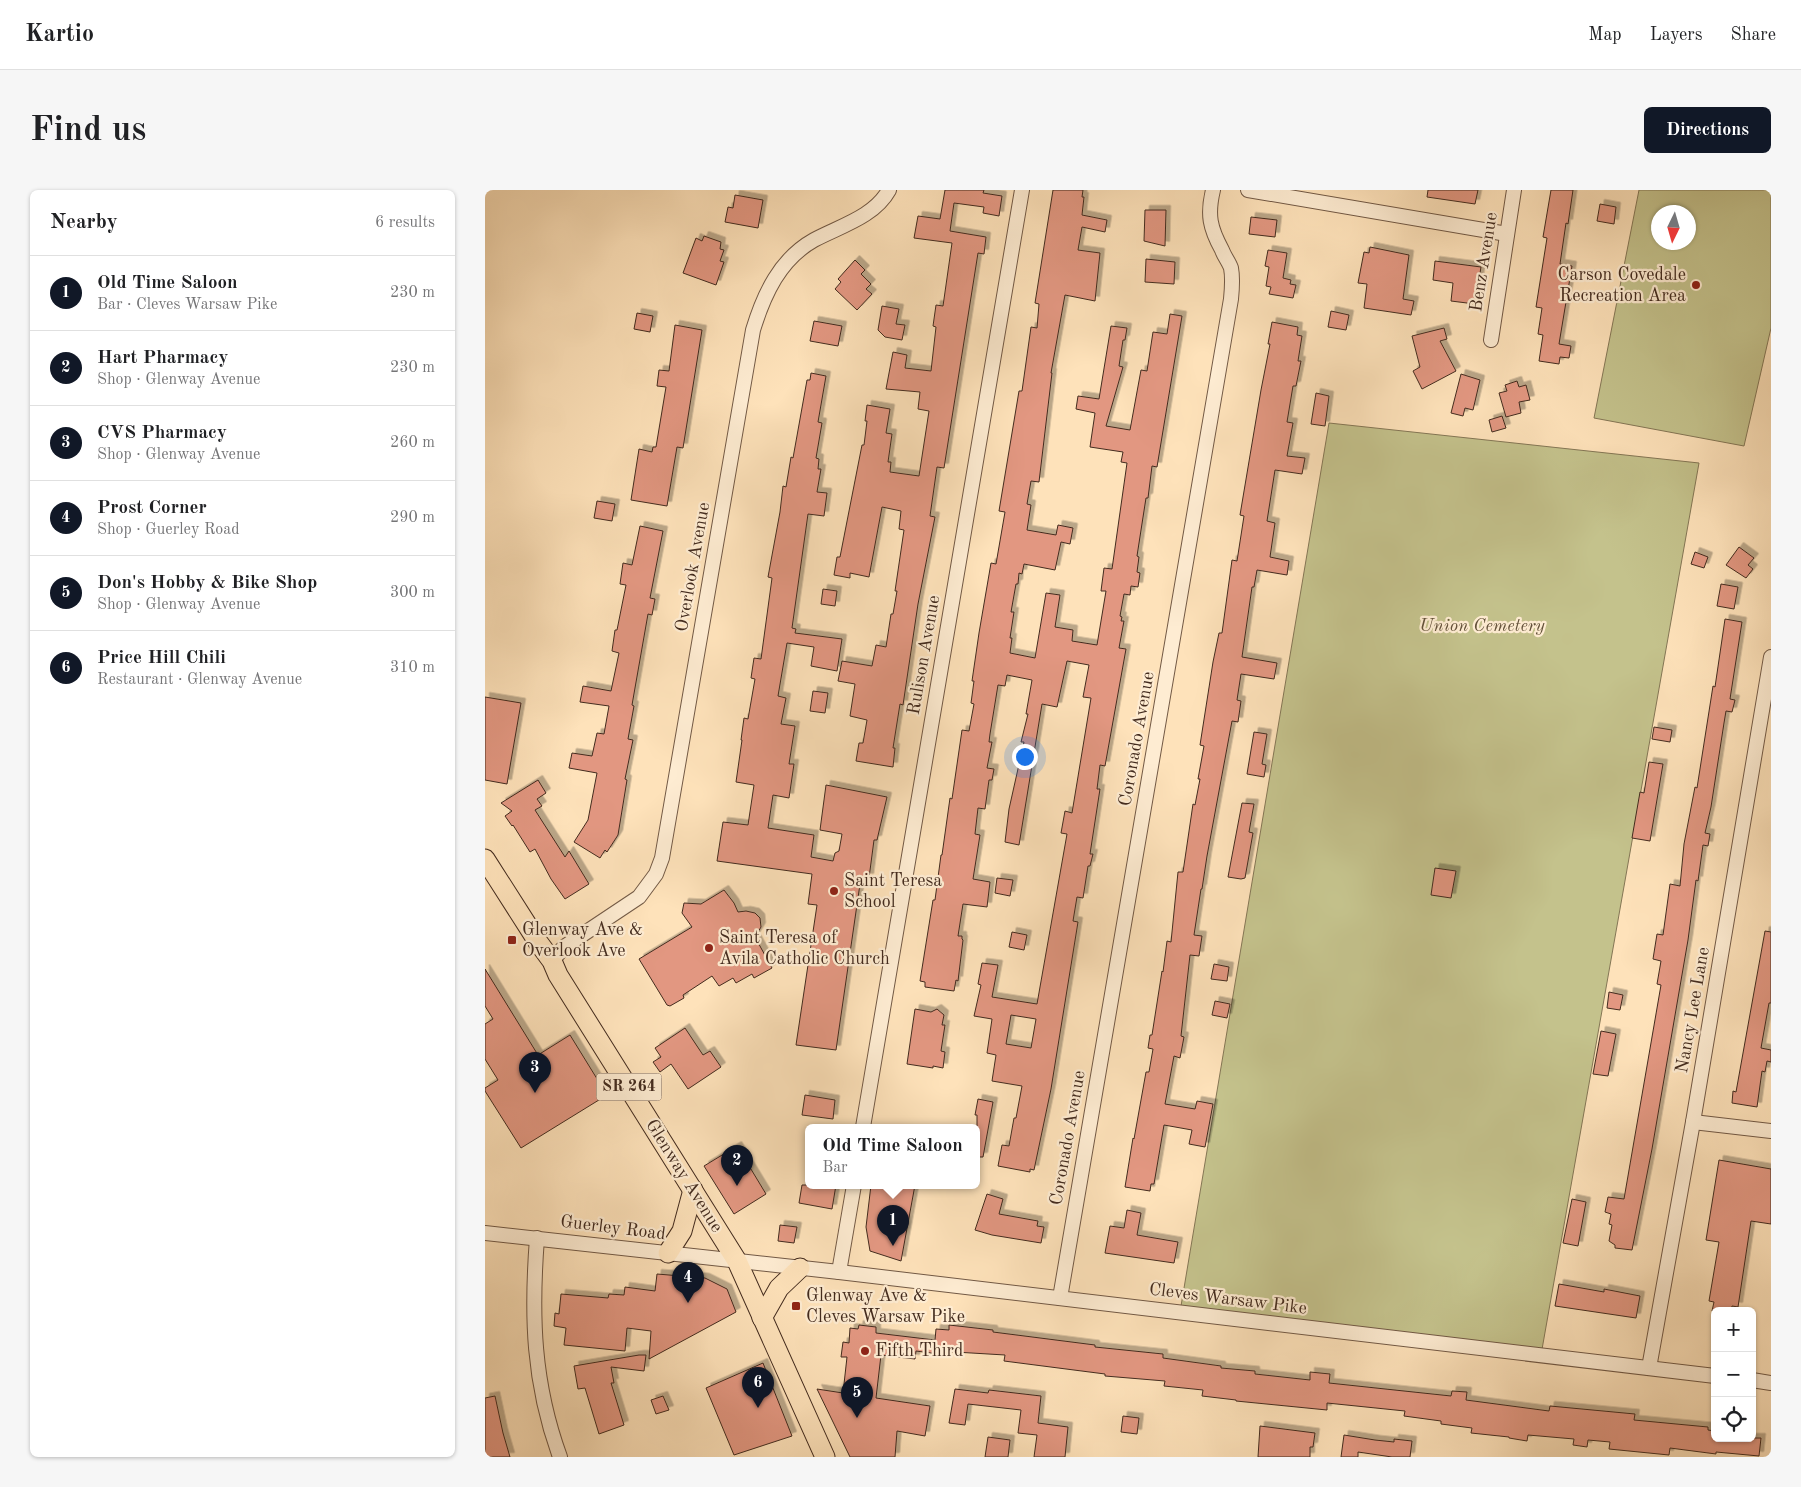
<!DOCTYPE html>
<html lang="en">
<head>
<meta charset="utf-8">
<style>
  body { margin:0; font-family:"Old Standard TT",serif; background:#f6f6f6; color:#202124 }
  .controls { position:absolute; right:15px; bottom:15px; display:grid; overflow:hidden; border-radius:8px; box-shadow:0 1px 4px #0004 }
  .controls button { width:45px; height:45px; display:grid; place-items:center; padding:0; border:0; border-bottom:1px solid #e0e0e0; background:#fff; color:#202124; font:25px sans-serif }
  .compass { position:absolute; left:1166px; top:15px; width:45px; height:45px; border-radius:50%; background:#fff; box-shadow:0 1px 4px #0004; rotate:185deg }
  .you { position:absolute; left:539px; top:566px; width:18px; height:18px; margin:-12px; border:4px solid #fff; border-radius:50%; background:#1a73e8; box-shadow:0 0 0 8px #1a73e833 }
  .badge { display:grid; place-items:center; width:32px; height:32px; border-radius:50%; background:#111827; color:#fff; font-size:16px; font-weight:700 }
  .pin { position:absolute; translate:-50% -41px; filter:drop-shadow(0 1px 2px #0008) }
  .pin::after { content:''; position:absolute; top:26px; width:18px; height:15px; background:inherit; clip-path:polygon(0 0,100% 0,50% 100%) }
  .popup { position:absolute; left:320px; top:934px; width:175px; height:65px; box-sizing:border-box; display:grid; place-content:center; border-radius:8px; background:#fff; filter:drop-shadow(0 1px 4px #0005); font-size:16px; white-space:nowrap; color:#757577 }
  .popup b { font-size:19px; color:#202124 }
  .popup::after { content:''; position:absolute; left:50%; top:100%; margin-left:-10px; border:10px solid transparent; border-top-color:#fff }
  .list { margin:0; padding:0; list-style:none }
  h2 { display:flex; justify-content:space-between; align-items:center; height:65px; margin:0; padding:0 20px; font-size:21px }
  h2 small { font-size:16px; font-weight:400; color:#757577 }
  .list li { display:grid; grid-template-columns:32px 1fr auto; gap:15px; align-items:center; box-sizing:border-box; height:75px; padding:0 20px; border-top:1px solid #e0e0e0 }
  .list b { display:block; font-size:19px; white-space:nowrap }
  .list p { margin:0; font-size:16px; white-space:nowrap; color:#757577 }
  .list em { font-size:16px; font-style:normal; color:#757577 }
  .icon { flex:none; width:28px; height:28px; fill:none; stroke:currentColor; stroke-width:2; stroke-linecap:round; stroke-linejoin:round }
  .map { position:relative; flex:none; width:1286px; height:1267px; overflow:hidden; border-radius:8px }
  header { display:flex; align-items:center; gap:30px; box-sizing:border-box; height:70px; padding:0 25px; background:#fff; border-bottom:1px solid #e0e0e0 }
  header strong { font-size:24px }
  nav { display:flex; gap:28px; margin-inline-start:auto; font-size:18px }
  .intro { display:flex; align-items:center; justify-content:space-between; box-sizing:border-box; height:120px; padding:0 30px }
  h1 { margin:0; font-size:35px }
  .button { padding:12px 22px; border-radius:8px; background:#111827; color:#fff; font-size:18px; font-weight:700 }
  main { display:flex; gap:30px; padding:0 30px }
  aside { flex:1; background:#fff; border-radius:8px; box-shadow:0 1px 4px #0004 }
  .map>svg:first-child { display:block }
</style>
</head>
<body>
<header>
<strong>Kartio</strong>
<nav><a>Map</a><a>Layers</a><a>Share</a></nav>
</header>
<div class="intro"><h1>Find us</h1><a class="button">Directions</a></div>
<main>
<aside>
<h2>Nearby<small>6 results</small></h2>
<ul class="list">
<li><span class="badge">1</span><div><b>Old Time Saloon</b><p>Bar · Cleves Warsaw Pike</p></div><em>230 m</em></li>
<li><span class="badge">2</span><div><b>Hart Pharmacy</b><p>Shop · Glenway Avenue</p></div><em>230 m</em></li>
<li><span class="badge">3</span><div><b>CVS Pharmacy</b><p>Shop · Glenway Avenue</p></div><em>260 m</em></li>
<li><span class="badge">4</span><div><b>Prost Corner</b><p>Shop · Guerley Road</p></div><em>290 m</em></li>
<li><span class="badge">5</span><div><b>Don's Hobby &amp; Bike Shop</b><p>Shop · Glenway Avenue</p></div><em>300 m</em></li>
<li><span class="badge">6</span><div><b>Price Hill Chili</b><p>Restaurant · Glenway Avenue</p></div><em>310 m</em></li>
</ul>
</aside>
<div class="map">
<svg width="1286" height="1267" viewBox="0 0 1286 1267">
  <defs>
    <filter id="shadow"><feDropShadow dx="4.5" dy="-4.5" stdDeviation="0" flood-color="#0004"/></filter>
  </defs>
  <rect width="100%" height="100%" fill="#fee2ba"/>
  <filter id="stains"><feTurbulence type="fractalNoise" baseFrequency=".004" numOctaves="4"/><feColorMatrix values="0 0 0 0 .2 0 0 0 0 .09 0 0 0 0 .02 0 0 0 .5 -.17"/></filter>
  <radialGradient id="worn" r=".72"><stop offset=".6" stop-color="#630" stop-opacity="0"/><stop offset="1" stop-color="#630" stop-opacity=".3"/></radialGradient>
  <g fill="#c4c28c" stroke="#847655" fill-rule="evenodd">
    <path d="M1154,0h132v138l-27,118 -150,-28zM1174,22h30v30h-30z"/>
    <polygon points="844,233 1214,273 1056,1165 695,1122"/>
  </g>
  <g fill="#e29781" stroke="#432b1e" fill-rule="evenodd" filter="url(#shadow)">
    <polygon points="460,0 499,0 498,3 517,6 514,26 498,23 499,17 469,13 465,41 501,47 499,64 493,63 459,278 452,277 445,326 450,327 433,414 418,515 415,514 408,558 410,558 408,577 371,571 374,553 378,553 382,530 365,526 370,494 353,491 357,471 387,476 391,455 401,457 406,424 408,424 412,401 410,401 419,340 414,339 416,321 397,317 384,387 365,383 365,388 349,385 352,367 355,367 377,255 379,255 382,231 380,231 382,215 405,219 401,243 407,244 403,272 406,272 405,282 434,286 444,221 433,219 435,202 401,199 408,162 422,165 420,178 446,181 451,137 448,136 451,115 458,116 467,53 429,48 433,26 455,29"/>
    <path d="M568,0h30l-1,7h2l-2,18 25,5 -2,12 -23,-5 -4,23 22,3 -5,48 -30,-6 -14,78h1l-13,109 -8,-1 -4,23 4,1 -4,25 29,5 2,-10 15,3 -3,16 -9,-2 -6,28 -31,-6 -2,10 -3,-1 -1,11h-2l-5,28h3l-4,26h2l-2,15 25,5 11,-65 14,2 -5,32 18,3 -1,11 25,4 9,-54h-5l3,-23 8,1 15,-106 -6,-1 2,-10 -33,-5 5,-34 -19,-4 2,-13 21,3 12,-73 16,2 -2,12h-2l-4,26 4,1 -17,59 24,4 11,-60 6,1 6,-39 14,2 3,-20 12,2 -25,151 -5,-1 -4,32h-2l-9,58 2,1 -2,15 3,1 -2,14 -7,-1 -1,9 -6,-1 -4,22 2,1 -1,4h3l-5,27 7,1 -21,117 -5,-1 -3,24h3l-10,65h3l-3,12h-2l-5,32 -6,-1 -4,24 5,1 -27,167 -17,81 -4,-1v3l-32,-6 4,-21 7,1 5,-28h2l6,-32 -30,-5 4,-26 -9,-2 5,-34 -18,-3 7,-31 -3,-1 4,-21 16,2 -6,32 45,7 30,-170 -6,-1 4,-22 7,2 19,-115 -8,-1 6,-32 -22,-4 -10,46 -15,-3 -23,141 -14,-3 4,-33 15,-67h-3l7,-28h-2l6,-34 -25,-5 -2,11 -7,-1 -8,49 -1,8h3l-5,26 7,1 -2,11h-3l-4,29 -7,-1 -3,26 5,1 -7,44 17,3 -3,25 -24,-3 -5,32h4v3l1,1 -5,41 -2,-1 -2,11 -29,-4v-5l-5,-1 13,-81h2l6,-45h1l8,-57 2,1 10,-69 7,1 5,-27 -3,-1 3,-22h-2l7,-48 12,-70 5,1 9,-52 -6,-1 20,-120h3l9,-64 6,1 2,-24 -4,-1zM526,825l25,4 -5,29 -25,-4z"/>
    <polygon points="943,0 993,0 990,14 942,7"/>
    <polygon points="1066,0 1088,0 1083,34 1081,33 1075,74 1087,76 1074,154 1086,156 1084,168 1075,167 1074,174 1054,171 1058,145 1053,144 1057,118 1051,117 1062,48 1058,47"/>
    <polygon points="250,5 278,10 273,38 240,32 243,17 248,18"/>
    <polygon points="1115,14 1131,17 1129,34 1112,31"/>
    <polygon points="660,20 681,20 680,56 659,51"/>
    <polygon points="766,27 792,30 790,47 764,44"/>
    <polygon points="219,46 236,52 235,59 239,60 235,71 239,72 231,95 198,83 211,48 217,51"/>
    <polygon points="885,57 924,65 918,109 929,111 926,125 879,118 882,94 873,93 879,62 884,63"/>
    <polygon points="783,60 802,63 798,88 806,90 805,94 811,95 808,108 784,104 786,97 781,96 784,77 780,76"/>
    <polygon points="661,69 690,72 689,94 660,92"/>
    <polygon points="370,70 380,80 376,84 386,94 381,99 387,104 372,120 350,99 356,92 353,89"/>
    <polygon points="950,71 996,77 990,114 966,111 968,93 948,90"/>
    <polygon points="397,116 414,119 411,134 420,135 417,150 400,147 393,140"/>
    <polygon points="846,121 864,125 861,140 843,137"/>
    <polygon points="152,123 168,126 165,142 149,139"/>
    <polygon points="329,131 357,136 353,156 325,151"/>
    <polygon points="787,132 813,137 812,145 817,146 813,171 816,171 811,196 808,196 802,232 808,233 802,266 820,268 817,284 790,280 782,331 790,333 785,367 804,371 802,385 772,380 769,397 767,397 757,467 792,473 789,489 756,484 752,510 756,511 753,532 747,531 722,666 717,699 716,699 709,745 717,746 714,766 705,765 696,846 699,847 695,868 689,866 680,914 710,919 712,911 728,914 720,957 704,954 707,940 679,935 669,994 666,994 665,1001 640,997 648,948 649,949 661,882 664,882 668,859 663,858 665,845 667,845 677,781 678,782 682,751 686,752 693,682 698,682 708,614 710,615 715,589 713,589 719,556 715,555 728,472 734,443 737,443 747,370 752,371 759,326 755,325 776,200 785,154 783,154"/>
    <polygon points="190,135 217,140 198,258 192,257 182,316 146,310 154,259 167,262 168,257 171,257 181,197 172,196 174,180 184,181"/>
    <polygon points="959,138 962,149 955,151 971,181 937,199 928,181 935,177 927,146"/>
    <polygon points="326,183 341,186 333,232 337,233 331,268 334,269 333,279 336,279 332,302 342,303 339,326 323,324 307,438 311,439 310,443 357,449 352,481 326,476 329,457 302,453 293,506 301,508 296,534 310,536 304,574 309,574 304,608 288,605 283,638 329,645 326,667 348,671 350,663 354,661 357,644 335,640 341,595 402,607 392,650 389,650 384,688 376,687 351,860 311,855 332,715 323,714 327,684 232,671 238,632 263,635 269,595 251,592 257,550 256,550 259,528 263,529 270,489 266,488 269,468 276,469 287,388 283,387 295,322 298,296 301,297 306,267 308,268 322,190 325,190"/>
    <polygon points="976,184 995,190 988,220 980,218 978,226 966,223"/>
    <polygon points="1032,191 1034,197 1041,195 1045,210 1034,212 1036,223 1021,227 1014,203 1022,201 1020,195"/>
    <polygon points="831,203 844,206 840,236 826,234"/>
    <polygon points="1017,226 1021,238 1007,242 1004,230"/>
    <polygon points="112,311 130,314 127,331 109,328"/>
    <polygon points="155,336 178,341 165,408 170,409 167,425 163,424 147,515 149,516 143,549 148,550 140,589 142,590 133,645 122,662 120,660 115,668 89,652 103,630 112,583 84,578 87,563 107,566 112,543 119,544 124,516 95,512 98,496 126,501 134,463 127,461 130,440 132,440 141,395 135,394 138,373 147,375"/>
    <polygon points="1254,357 1269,368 1263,375 1268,379 1261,388 1241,375"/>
    <polygon points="1210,362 1223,367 1219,378 1206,374"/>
    <polygon points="1236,394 1253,397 1249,419 1232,416"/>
    <polygon points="338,399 352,401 350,416 336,414"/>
    <polygon points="1240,429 1257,432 1245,509 1250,510 1247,522 1241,521 1239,533 1226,617 1220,643 1225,644 1223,656 1218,655 1213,691 1211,690 1203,750 1167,959 1147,1060 1130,1058 1130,1055 1124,1051 1127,1035 1124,1034 1126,1024 1120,1022 1123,1007 1139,1009 1176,795 1172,794 1176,771 1168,769 1172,744 1178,745 1185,694 1195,696 1199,654 1210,597 1212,598 1228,496 1230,497"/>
    <polygon points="328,501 343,503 340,523 325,521"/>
    <polygon points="0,507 36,513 22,594 0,590"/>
    <polygon points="1169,537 1187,540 1185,552 1167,549"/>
    <polygon points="769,542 782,544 777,574 781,575 779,587 762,584"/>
    <polygon points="1164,572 1178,574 1165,651 1147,648 1155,602 1159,603"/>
    <polygon points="53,590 61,603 52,609 57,616 50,620 80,667 84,661 104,694 80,709 66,689 50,659 45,662 28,635 27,636 20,626 27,621 16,613"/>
    <polygon points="757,613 769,614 764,642 768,643 760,688 756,689 743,687"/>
    <polygon points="950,678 971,681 966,708 946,705"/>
    <polygon points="512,688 528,690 525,706 510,703"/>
    <polygon points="239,700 249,713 253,722 261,721 270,723 275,728 276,737 270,747 287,778 269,788 267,784 251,793 248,788 234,796 227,786 198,805 199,808 185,816 182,815 154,769 207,737 197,723 199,713 216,714"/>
    <polygon points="1280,741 1286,742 1286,813 1284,813 1276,858 1286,860 1286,872 1282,871 1280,882 1277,881 1272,917 1247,913 1248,901 1251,902"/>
    <polygon points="527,742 542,745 539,760 524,757"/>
    <polygon points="729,774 744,777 742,791 726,789"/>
    <polygon points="0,779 53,865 85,845 122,905 36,958 0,901 0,898 13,890 0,869 0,834 8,829 0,816"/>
    <polygon points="1124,802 1138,805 1135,820 1122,818"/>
    <polygon points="730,811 745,814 742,828 727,825"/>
    <polygon points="430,819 446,822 452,819 459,825 457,835 460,835 456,861 460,862 458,878 448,876 448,878 422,874"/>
    <polygon points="200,838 218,865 225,861 236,877 203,899 186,874 175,882 168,872 176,867 170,858"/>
    <polygon points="1116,841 1131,844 1123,886 1108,884"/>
    <polygon points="320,905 350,910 348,929 317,925"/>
    <polygon points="493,909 508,912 498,967 492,967 492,925 490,925"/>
    <polygon points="252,956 281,1004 249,1024 219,976"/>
    <polygon points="1234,970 1286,979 1286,1034 1266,1031 1253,1117 1247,1116 1246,1121 1227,1121 1229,1112 1224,1111 1234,1052 1221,1050"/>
    <polygon points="317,995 351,995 347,1019 314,1013"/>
    <polygon points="386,995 430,995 416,1071 385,1061 381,1037"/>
    <polygon points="502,1004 518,1009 514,1024 553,1031 552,1036 559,1037 556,1053 507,1045 490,1040"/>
    <polygon points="1087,1009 1101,1012 1093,1056 1078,1053"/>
    <polygon points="642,1020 656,1023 652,1045 693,1052 689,1073 620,1063 625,1036 639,1038"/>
    <polygon points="295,1035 312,1037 309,1053 293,1051"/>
    <polygon points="172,1084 220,1088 242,1099 251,1122 164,1169 166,1141 142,1138 140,1161 79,1155 81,1138 69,1136 70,1123 74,1124 76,1104 123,1108 124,1104 139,1105 140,1097 170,1101"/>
    <polygon points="1074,1094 1119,1102 1119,1099 1155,1106 1151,1128 1070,1116"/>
    <polygon points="374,1135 391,1137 391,1143 450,1150 451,1139 464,1140 464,1135 508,1140 508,1142 610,1155 610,1157 678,1164 678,1168 736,1176 736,1178 770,1181 770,1184 825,1190 825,1182 845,1184 844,1193 966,1206 967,1201 982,1202 981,1210 1064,1221 1065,1216 1150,1224 1149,1230 1223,1237 1223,1240 1230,1241 1230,1248 1276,1248 1274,1266 1231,1262 1231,1264 1185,1258 1184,1265 1124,1259 1125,1252 1103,1250 1102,1257 1088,1255 1089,1249 1043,1245 1042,1251 1024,1248 1024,1247 986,1243 987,1238 956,1234 956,1231 919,1226 920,1221 842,1213 842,1220 751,1211 751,1210 717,1206 718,1200 679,1196 680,1191 620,1186 620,1184 519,1171 520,1165 453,1161 453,1164 431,1161 430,1169 396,1165 391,1208 445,1216 440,1246 412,1241 410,1267 365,1267 332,1199 358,1203 362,1167 356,1167 358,1152 364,1153 365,1138 373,1139"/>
    <polygon points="154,1165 161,1165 159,1181 126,1177 129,1193 126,1193 139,1235 114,1244 100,1198 93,1199 89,1176"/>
    <polygon points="278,1173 307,1246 249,1265 221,1198"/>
    <polygon points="470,1199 503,1203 504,1200 556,1206 553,1233 583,1237 580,1267 549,1267 552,1245 533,1243 536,1220 483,1214 480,1235 464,1233"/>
    <polygon points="10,1206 18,1243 25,1267 0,1267 0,1208"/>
    <polygon points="178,1206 184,1220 171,1224 166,1210"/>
    <polygon points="638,1226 654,1228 652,1244 636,1242"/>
    <polygon points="775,1236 830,1243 828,1257 825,1257 825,1267 773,1267"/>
    <polygon points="859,1245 890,1250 909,1252 909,1249 927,1251 925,1267 907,1267 873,1262 873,1267 856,1267"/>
    <polygon points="503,1247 525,1250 523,1267 500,1267"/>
  </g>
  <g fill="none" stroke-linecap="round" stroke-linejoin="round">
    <defs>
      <g id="minor">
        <polyline points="763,0 1022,44"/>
        <polyline points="1006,150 1029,0"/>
        <path d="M67,771l12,-14 75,-50 17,-23 6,-16 91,-528c11,-36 27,-71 61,-90 26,-14 60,-23 75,-50"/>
        <polyline points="1208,932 1286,941"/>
        <polyline points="378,937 537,0"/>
        <polyline points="0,1043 354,1082 1230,1186"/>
        <path d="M52,1048c-6,78 -4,145 23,219"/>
        <polyline points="354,1082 369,995"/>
        <path d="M575,1108l171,-999c1,-10 2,-21 0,-31 -2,-6 -7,-12 -9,-18 -12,-22 -15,-35 -9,-60"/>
        <polyline points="1164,1178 1208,932 1286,467"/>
        <polyline points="1267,1190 1286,1193"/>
      </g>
      <g id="major">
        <polyline points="0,669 53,752 67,771 73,785 252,1071 340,1267"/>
        <polyline points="183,1063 197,1041 208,1000"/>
        <polyline points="277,1128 294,1098 315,1078"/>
      </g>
    </defs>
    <use href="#minor" stroke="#725945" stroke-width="16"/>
    <use href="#major" stroke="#432b1e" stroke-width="21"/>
    <use href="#minor" stroke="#feecd2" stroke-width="14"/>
    <use href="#major" stroke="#fee2ba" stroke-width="19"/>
  </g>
  <g fill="#8f2418" stroke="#feecd2" stroke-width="2">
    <circle cx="1211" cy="95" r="5"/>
    <circle cx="349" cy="701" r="5"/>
    <rect x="22" y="745" width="10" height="10" rx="2.5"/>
    <circle cx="224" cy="758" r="5"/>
    <rect x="306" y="1111" width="10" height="10" rx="2.5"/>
    <circle cx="380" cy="1161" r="5"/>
  </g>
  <g text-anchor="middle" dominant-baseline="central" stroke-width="4.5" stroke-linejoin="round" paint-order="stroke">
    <rect fill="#feecd2" stroke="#7b6554" stroke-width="1" x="111.5" y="883.5" width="65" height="27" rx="4"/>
    <g font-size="16" font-weight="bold" fill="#432b1e">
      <text x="144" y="897">SR 264</text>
    </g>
    <g font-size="18" fill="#432b1e" stroke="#feecd2">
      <text transform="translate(999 72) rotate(-81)">Benz Avenue</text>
      <text transform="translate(208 377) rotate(-80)">Overlook Avenue</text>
      <text transform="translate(439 465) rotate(-80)">Rulison Avenue</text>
      <text transform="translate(652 549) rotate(-80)">Coronado Avenue</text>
      <text transform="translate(1208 820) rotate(-80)">Nancy Lee Lane</text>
      <text transform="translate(583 948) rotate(-80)">Coronado Avenue</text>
      <text transform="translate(199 986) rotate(58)">Glenway Avenue</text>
      <text transform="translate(128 1038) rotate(7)">Guerley Road</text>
      <text transform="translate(743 1109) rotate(7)">Cleves Warsaw Pike</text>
    </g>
    <g font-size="18" fill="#432b1e" stroke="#feecd2" text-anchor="start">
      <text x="1201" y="85" text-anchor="end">Carson Covedale<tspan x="1201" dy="21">Recreation Area</tspan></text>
      <text x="359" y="691">Saint Teresa<tspan x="359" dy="21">School</tspan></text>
      <text x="37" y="740">Glenway Ave &amp;<tspan x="37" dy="21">Overlook Ave</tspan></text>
      <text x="234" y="748">Saint Teresa of<tspan x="234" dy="21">Avila Catholic Church</tspan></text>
      <text x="321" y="1106">Glenway Ave &amp;<tspan x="321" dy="21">Cleves Warsaw Pike</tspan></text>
      <text x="390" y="1161">Fifth Third</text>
    </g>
    <g font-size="18" font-style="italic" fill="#63513a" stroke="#feecd2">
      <text x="997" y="436">Union Cemetery</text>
    </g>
  </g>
  <rect width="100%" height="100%" filter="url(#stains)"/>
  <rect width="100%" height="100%" fill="url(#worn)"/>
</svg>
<div class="controls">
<button>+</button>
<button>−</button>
<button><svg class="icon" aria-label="locate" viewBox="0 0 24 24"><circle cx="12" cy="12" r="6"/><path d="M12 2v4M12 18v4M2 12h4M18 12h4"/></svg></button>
</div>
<svg class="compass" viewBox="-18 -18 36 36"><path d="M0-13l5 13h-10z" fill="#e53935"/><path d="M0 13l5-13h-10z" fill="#757577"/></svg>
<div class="you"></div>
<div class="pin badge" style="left:408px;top:1056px">1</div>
<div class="popup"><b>Old Time Saloon</b>Bar</div>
<div class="pin badge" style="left:252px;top:996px">2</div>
<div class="pin badge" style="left:50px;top:903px">3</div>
<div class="pin badge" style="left:203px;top:1113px">4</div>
<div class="pin badge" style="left:372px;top:1228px">5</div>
<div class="pin badge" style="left:273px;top:1218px">6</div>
</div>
</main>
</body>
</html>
